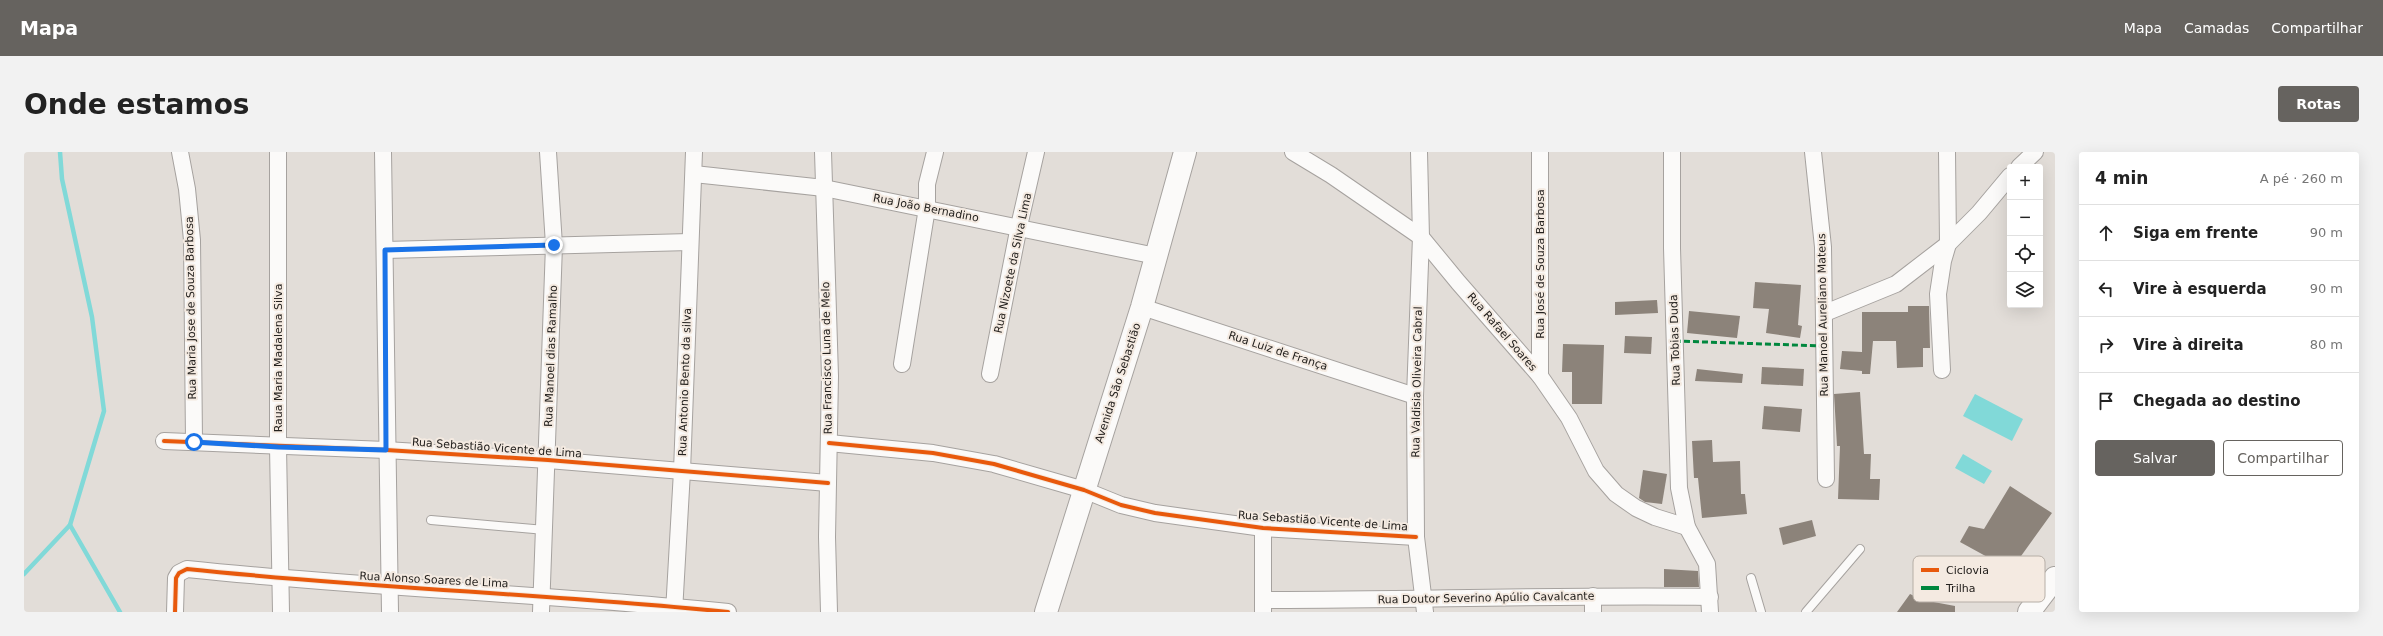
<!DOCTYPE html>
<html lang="pt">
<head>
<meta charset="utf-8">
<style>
  body { margin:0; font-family:"DejaVu Sans",sans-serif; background:#f2f2f2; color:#222 }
  .controls { position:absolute; right:12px; top:12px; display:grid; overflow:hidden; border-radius:4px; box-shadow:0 4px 16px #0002 }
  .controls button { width:36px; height:36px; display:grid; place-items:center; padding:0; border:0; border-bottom:1px solid #e0e0e0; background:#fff; color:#222; font:20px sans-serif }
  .stop { position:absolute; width:12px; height:12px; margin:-9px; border:3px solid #1a73e8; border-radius:50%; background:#fff }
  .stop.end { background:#1a73e8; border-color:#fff; box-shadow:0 1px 4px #0008 }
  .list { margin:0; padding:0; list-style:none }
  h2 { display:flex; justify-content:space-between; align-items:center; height:52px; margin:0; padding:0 16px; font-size:17px }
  h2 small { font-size:13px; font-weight:400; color:#767676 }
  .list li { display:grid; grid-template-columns:26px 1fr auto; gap:12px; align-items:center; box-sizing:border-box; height:56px; padding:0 16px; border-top:1px solid #e0e0e0 }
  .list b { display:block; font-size:15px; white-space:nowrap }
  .list em { font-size:13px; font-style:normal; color:#767676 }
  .actions { display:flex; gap:8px; padding:12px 16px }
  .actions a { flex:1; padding:9px 0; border:1px solid #66635f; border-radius:4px; text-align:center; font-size:14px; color:#66635f }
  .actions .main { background:#66635f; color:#fff }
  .icon { flex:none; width:22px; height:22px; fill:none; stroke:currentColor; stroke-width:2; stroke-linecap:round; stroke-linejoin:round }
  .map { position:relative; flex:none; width:2031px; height:460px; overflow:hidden; border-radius:4px }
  header { display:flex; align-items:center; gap:24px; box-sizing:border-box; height:56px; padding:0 20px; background:#66635f; color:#fff }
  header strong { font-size:19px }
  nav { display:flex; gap:22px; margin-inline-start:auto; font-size:14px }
  .intro { display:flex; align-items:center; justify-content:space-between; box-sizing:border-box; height:96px; padding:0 24px }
  h1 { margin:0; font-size:28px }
  .button { padding:10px 18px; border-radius:4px; background:#66635f; color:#fff; font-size:14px; font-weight:700 }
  main { display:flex; gap:24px; padding:0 24px }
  aside { flex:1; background:#fff; border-radius:4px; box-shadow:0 4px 16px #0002 }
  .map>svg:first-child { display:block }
</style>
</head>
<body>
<header>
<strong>Mapa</strong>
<nav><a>Mapa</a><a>Camadas</a><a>Compartilhar</a></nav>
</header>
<div class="intro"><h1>Onde estamos</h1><a class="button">Rotas</a></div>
<main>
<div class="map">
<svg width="2031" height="460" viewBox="0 0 2031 460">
  <rect width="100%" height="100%" fill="#e2ddd8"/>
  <g fill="#81d9d8">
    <polygon points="1951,242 1999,267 1988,289 1939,264"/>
    <polygon points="1939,302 1968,319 1960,332 1931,316"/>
  </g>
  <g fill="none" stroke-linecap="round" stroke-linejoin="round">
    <g stroke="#81d9d8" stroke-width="4.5">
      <polyline points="46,373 96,460"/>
      <polyline points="0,422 46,373 80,259 68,165 38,27 36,0"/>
    </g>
  </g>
  <g fill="#8c837a">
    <polygon points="1731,130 1777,133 1774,173 1778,174 1776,186 1742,181 1745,157 1729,156"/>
    <polygon points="1633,148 1634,161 1591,163 1591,150"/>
    <polygon points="1884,154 1905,154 1906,196 1899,196 1899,215 1873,216 1872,189 1849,189 1846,222 1838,222 1838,219 1816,217 1818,199 1838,200 1838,160 1884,160"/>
    <polygon points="1665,159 1716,164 1713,186 1663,181"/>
    <polygon points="1601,184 1628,185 1627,202 1600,201"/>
    <polygon points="1539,192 1580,193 1578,252 1548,252 1548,220 1538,220"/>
    <polygon points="1738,215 1780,217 1779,234 1737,232"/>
    <polygon points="1673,217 1719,222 1718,231 1671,229"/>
    <polygon points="1836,240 1840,302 1847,302 1846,327 1856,327 1855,348 1814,347 1816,294 1813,294 1810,242"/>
    <polygon points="1740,254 1778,257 1776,280 1738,277"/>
    <polygon points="1688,288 1689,310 1716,309 1717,342 1721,342 1723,362 1678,366 1674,326 1670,326 1668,289"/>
    <polygon points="1619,318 1643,322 1638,352 1621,350 1615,346"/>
    <polygon points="1986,334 2028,361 1987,418 1936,390 1945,374 1960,377"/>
    <polygon points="1788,368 1792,384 1759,393 1755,376"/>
    <polygon points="1640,417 1674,419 1675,435 1640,435"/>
    <polygon points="1886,442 1899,448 1931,454 1931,460 1873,460"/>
  </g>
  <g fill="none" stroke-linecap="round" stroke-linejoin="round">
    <defs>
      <g id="lane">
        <polyline points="407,368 521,378"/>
        <polyline points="1727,426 1737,460"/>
        <polyline points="1782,460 1836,397"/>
      </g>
      <g id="street">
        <polyline points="156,0 163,37 168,88 170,289"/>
        <polyline points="254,0 254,295 257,460"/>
        <polyline points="359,0 366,460"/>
        <polyline points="799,0 806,224 803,385 805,460"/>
        <polyline points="1269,0 1307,23 1397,85 1434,130 1516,224 1545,266 1572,319 1592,342 1612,356 1631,365 1663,375"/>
        <polyline points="1395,0 1397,85 1391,244 1392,385 1401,460"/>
        <polyline points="1516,0 1516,224"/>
        <polyline points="1648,0 1648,96 1655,336 1663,375 1683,412 1686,460"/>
        <polyline points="1789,0 1799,95 1802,327"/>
        <polyline points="1995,15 2011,0"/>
        <polyline points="670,22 800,36 1132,104"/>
        <polyline points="361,98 666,90"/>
        <polyline points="1118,155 1391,244"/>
        <polyline points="1801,161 1872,132 1924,92 1955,61 1986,24"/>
        <polyline points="878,212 903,56 903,32 911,0"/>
        <polyline points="1918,218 1914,142 1919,109 1924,92 1923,0"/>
        <polyline points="966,222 995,74 1012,0"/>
        <polyline points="140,289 362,298 524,308 804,331"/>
        <polyline points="805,291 909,301 970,312 1060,338 1097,353 1131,361 1239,376 1392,385"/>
        <polyline points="1569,444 1569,460"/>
        <path d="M1239,448c149,0 298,-5 447,-3"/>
        <path d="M151,460l1,-34 3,-5 8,-4c180,19 361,25 541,43"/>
        <polyline points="517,460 530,93 524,0"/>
        <polyline points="650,460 658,319 670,0"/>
        <polyline points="1239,460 1239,376"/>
      </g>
      <polyline id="secondary" points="1022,460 1118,155 1161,0"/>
      <polyline id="primary" points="2005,460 2031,426"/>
    </defs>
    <use href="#lane" stroke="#a6a29f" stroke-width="10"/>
    <use href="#street" stroke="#a6a29f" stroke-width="18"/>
    <use href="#secondary" stroke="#a6a29f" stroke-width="24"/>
    <use href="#primary" stroke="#a6a29f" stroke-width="24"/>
    <use href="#lane" stroke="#fbfaf9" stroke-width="8"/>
    <use href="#street" stroke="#fbfaf9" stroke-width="16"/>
    <use href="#secondary" stroke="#fbfaf9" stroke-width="22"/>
    <use href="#primary" stroke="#fbfaf9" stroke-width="22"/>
    <polyline stroke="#00873e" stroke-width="3" stroke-dasharray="6 3" stroke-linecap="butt" points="1651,189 1800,194"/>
    <defs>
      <g id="cycleway">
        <polyline points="140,289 362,298 524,308 804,331"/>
        <polyline points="805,291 909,301 970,312 1060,338 1097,353 1131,361 1239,376 1392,385"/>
        <path d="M151,460l1,-34 3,-5 8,-4c180,19 361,25 541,43"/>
      </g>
    </defs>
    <use href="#cycleway" stroke="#f4eae1" stroke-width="6"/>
    <use href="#cycleway" stroke="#e8590c" stroke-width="4"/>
  </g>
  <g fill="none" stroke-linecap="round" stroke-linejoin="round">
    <polyline stroke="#1a73e8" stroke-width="5" points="170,290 254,295 362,298 361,98 530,93"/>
  </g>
  <g text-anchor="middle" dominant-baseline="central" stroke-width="4" stroke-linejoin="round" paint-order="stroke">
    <g font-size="11" fill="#24211e" stroke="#f4eae1">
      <text transform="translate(902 56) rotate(11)">Rua João Bernadino</text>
      <text transform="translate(989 111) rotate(-78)">Rua Nizoete da Silva Lima</text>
      <text transform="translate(1516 112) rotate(-90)">Rua José de Souza Barbosa</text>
      <text transform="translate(167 156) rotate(-91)">Rua Maria Jose de Souza Barbosa</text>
      <text transform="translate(1799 163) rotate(-91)">Rua Manoel Aureliano Mateus</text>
      <text transform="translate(1478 180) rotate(49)">Rua Rafael Soares</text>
      <text transform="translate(1651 188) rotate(-92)">Rua Tobias Duda</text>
      <text transform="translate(1254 199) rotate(18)">Rua Luiz de França</text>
      <text transform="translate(527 204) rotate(-88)">Rua Manoel dias Ramalho</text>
      <text transform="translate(254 206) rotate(-90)">Raua Maria Madalena Silva</text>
      <text transform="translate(803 206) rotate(-91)">Rua Francisco Luna de Melo</text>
      <text transform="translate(661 230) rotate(-88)">Rua Antonio Bento da silva</text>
      <text transform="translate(1393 230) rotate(-89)">Rua Valdisia Oliveira Cabral</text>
      <text transform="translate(1094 231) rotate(-72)">Avenida São Sebastião</text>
      <text transform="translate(473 296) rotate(4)">Rua Sebastião Vicente de Lima</text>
      <text transform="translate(1299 369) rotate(4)">Rua Sebastião Vicente de Lima</text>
      <text transform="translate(410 428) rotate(3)">Rua Alonso Soares de Lima</text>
      <text transform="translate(1462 446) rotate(-1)">Rua Doutor Severino Apúlio Cavalcante</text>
    </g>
  </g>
  <rect x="1889" y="404" width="132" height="46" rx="6" fill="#f4eae1" stroke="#b6aea6" stroke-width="1"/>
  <rect x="1897" y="416" width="18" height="4" fill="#e8590c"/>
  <rect x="1897" y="434" width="18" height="4" fill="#00873e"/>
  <g font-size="11" fill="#24211e">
    <text x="1922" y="422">Ciclovia</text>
    <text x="1922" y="440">Trilha</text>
  </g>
</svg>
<div class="controls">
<button>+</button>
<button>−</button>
<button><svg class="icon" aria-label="locate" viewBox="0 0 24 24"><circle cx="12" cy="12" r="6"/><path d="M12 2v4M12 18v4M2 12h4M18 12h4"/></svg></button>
<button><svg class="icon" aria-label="layers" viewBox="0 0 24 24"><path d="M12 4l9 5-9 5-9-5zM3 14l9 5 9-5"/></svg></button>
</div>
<div class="stop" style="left:170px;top:290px"></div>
<div class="stop end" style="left:530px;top:93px"></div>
</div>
<aside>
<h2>4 min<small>A pé · 260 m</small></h2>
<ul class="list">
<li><svg class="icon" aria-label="ahead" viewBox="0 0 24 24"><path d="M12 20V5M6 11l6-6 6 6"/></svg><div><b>Siga em frente</b></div><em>90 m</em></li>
<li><svg class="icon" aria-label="left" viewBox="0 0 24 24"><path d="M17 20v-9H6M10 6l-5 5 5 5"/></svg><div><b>Vire à esquerda</b></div><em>90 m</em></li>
<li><svg class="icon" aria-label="right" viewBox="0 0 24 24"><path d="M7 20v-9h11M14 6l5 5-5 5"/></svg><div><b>Vire à direita</b></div><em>80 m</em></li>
<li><svg class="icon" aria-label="arrive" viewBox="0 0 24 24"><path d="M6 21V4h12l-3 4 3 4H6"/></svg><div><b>Chegada ao destino</b></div></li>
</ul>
<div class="actions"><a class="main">Salvar</a><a>Compartilhar</a></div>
</aside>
</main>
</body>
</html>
